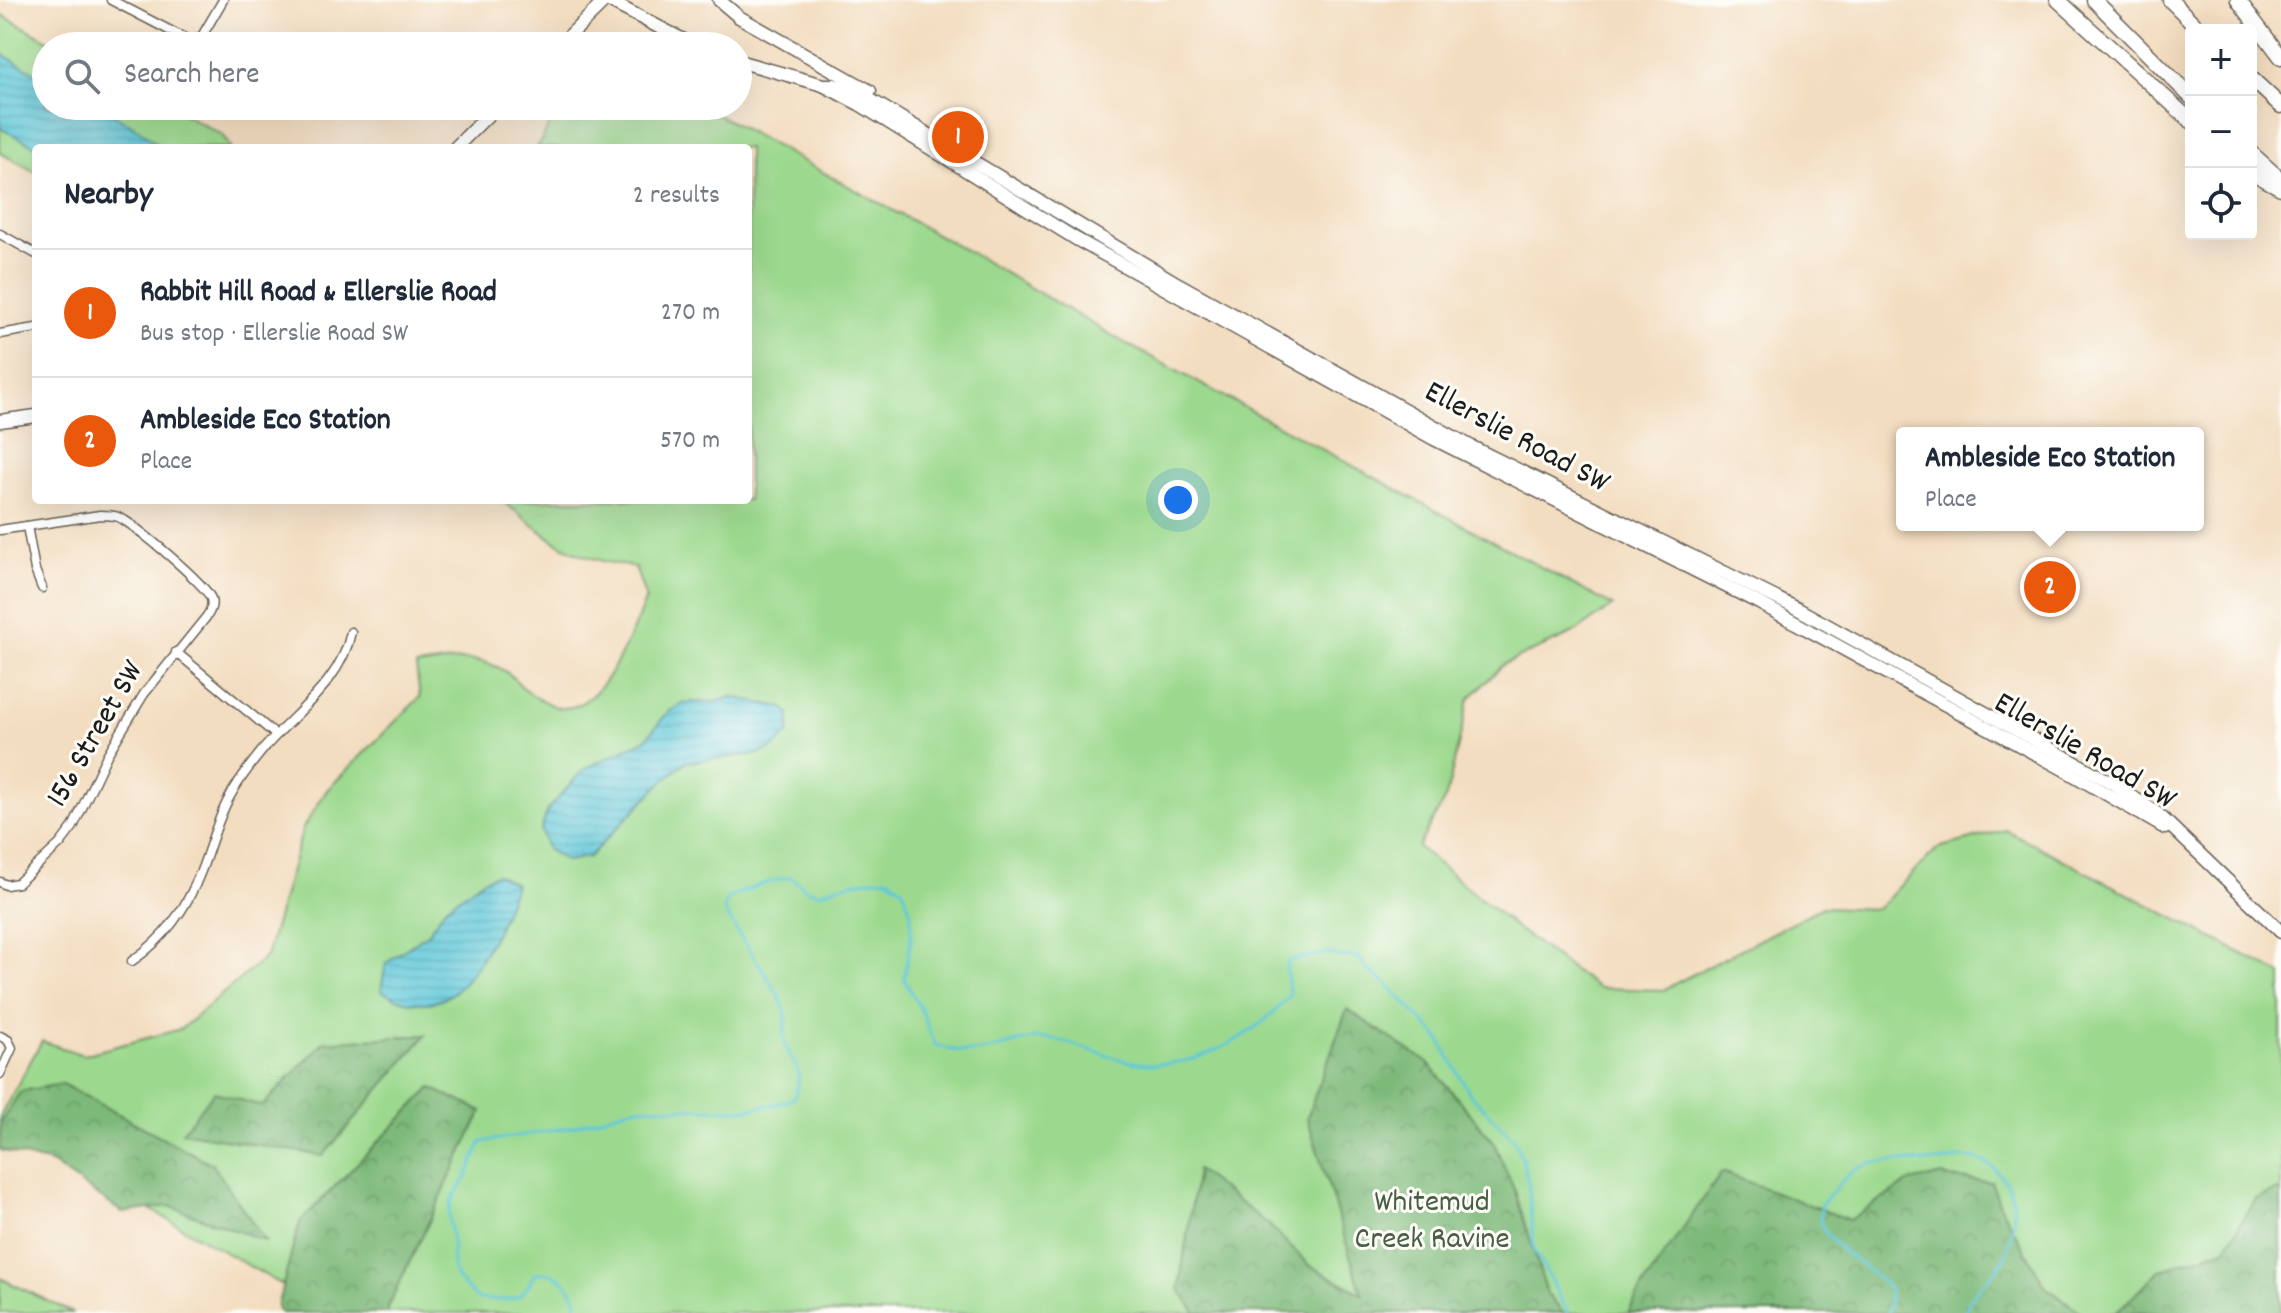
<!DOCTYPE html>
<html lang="en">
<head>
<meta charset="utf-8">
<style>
  body { margin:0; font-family:Dekko,sans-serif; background:#f6f6f7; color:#1f2937 }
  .controls { position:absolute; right:24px; top:24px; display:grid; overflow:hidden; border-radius:8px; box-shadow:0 8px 32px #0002 }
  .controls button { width:72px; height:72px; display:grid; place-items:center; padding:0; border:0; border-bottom:2px solid #e0e1e3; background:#fff; color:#1f2937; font:40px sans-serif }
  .you { position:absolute; left:1178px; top:500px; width:28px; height:28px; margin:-20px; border:6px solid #fff; border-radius:50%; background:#1a73e8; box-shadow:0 0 0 12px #1a73e833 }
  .badge { display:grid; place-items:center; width:52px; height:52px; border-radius:50%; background:#ea580c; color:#fff; font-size:26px; font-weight:700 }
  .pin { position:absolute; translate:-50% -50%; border:4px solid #fff; box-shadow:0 2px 8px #0006 }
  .popup { position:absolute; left:1896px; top:427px; width:308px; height:104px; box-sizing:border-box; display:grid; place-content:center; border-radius:8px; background:#fff; filter:drop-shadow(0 2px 6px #0005); font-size:26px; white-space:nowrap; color:#747a83 }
  .popup b { font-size:30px; color:#1f2937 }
  .popup::after { content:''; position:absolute; left:50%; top:100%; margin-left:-16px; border:16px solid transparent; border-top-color:#fff }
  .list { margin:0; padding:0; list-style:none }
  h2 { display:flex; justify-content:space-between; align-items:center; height:104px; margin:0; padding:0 32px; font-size:34px }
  h2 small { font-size:26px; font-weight:400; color:#747a83 }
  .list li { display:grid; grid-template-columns:52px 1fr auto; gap:24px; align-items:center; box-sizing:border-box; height:128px; padding:0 32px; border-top:2px solid #e0e1e3 }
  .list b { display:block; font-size:30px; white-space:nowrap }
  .list p { margin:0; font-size:26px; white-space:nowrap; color:#747a83 }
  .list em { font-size:26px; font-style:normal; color:#747a83 }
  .icon { flex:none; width:44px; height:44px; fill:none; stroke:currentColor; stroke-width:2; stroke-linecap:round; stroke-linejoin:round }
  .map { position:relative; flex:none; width:2281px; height:1313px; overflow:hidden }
  .search { position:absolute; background:#fff; box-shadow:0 8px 32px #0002; left:32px; top:32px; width:720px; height:88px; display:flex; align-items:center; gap:20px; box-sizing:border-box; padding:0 28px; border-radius:44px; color:#747a83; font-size:30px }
  .panel { position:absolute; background:#fff; box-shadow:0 8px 32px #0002; left:32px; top:144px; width:720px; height:360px; border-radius:8px }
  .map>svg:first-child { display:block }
</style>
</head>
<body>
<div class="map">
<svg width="2281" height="1313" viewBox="0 0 2281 1313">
  <defs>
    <pattern id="forest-crowns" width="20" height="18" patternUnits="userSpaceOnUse" patternTransform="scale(2)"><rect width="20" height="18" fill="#7db979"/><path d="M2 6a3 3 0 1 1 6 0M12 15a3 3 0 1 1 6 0" fill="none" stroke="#6b9e68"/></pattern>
    <pattern id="water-rules" width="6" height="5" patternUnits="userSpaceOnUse" patternTransform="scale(2)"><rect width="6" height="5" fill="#5ec7d9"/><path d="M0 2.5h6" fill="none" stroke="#51aaba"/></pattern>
  </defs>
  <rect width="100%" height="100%" fill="#fdfcf7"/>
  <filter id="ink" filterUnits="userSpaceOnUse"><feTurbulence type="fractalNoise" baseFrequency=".0125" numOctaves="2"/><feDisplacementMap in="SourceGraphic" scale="16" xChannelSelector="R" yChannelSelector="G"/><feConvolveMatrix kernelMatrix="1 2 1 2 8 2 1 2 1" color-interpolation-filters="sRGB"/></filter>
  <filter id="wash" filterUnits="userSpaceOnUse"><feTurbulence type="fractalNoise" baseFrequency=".006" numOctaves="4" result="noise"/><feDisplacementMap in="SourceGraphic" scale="32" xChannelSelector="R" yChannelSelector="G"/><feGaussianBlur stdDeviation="1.8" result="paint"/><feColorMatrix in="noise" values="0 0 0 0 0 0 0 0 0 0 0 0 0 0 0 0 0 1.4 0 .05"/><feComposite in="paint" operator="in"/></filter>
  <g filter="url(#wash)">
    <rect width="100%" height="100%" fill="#f3ddc0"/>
    <g fill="#9cd98e" stroke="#5c7a55" stroke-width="2">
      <polygon points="0,14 59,46 46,46 46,106 169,106 222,135 231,148 36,148 36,172 0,153"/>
      <path d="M560,106h142l267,146 156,91 488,263 -41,28 -68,30 -35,35 -23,98 -28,50 97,80 83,61 65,2 159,-83 55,2 61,-61 68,-18 275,144v339h-1950l-331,-190v-7l42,-75 41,14 98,-26 85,-72 37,-129 24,-38 93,-93 -4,-31c24,-2 50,-11 74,-2 24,8 27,22 44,32 7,4 22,12 29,12 42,0 69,-77 83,-109l-11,-32c-31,-4 -64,-12 -89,-32 -16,-12 -29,-24 -46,-35h248v-352h-211z"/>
      <polygon points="0,1278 73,1313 0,1313"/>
    </g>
    <g fill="url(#forest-crowns)" stroke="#4c6a4a" stroke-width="2">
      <polygon points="1347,1009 1428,1063 1493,1141 1515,1191 1547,1294 1563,1313 1196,1313 1179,1289 1197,1170 1268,1224 1309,1265 1362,1294 1307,1117"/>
      <polygon points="426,1035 323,1156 182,1132 214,1092 262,1106 324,1042"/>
      <polygon points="62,1084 212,1164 265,1241 169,1206 123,1213 51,1163 0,1150 0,1123 21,1091"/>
      <polygon points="431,1088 482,1111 388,1307 388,1313 281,1313 277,1307 300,1222"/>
      <polygon points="1722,1172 1849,1220 1909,1182 1943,1175 1950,1178 1991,1182 2001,1208 2046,1287 2082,1313 1628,1313 1645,1283"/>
      <polygon points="2281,1189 2281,1313 2116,1313 2161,1269 2225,1249 2256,1199"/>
    </g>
    <g fill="url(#water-rules)" stroke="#3d727a" stroke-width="2">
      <polygon points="0,53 46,79 46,106 99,106 140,130 161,148 39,148 0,128"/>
      <polygon points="732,697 781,707 790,713 789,733 775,747 759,754 685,762 654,790 589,857 566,861 547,849 541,830 548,809 584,769 645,740 667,713 686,702 715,702"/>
      <path d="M497,874l18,10c-9,31 -40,99 -70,114 -20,10 -47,4 -64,-8l5,-27 42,-30 17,-25 38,-28z"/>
    </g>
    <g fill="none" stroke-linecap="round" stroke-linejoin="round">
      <g stroke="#5ec7d9" stroke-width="3">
        <path d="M574,1313l3,-12c-8,-18 -22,-33 -43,-27 -13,33 -25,25 -56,25 -29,-26 -24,-23 -26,-58 -1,-13 -5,-25 -1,-38 3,-9 11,-17 16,-27 5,-11 9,-23 15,-34l89,-15 65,-20 105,3 36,-6 17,-6c12,-34 -2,-30 -10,-58 -2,-9 5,-21 1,-30 -14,-35 -44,-67 -61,-101l3,-10c21,-10 40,-18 64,-22l15,12 14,4c23,-10 43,-14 68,-15l15,11 8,24v25l-7,41 18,33 13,33c33,12 52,6 84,-3 8,-1 16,-5 24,-4 29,3 56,17 84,23 60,14 124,-21 163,-66l-4,-25 2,-9 39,-8 15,4h16l9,12 21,16 50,52 32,57 44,45 8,19 6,24 6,67 34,64"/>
        <path d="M1888,1313l2,-24c-16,-17 -64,-46 -69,-65 -2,-5 0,-14 0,-19 11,-11 22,-28 35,-36 18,-11 57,-8 78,-7 9,1 16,-3 24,-4 35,-3 57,26 56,59 -1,11 -5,32 -10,42 -11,20 -33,31 -40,54"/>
      </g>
    </g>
  </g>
  <g filter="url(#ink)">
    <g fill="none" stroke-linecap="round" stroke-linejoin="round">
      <defs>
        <g id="minor">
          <polyline points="111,0 192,42 202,36 223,0"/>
          <polyline points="0,234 36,254"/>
          <polyline points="0,334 36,328"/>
          <polyline points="27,526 35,570 42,588"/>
          <path d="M0,530l100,-15c6,0 13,0 18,2 14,5 90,69 93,82 2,6 0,11 -4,17l-63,78 -37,61 -34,72 -13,17 -42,39 -12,2 -6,-3"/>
          <polyline points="176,652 276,735"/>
          <path d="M132,961c32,-22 55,-53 69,-90 9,-23 15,-47 26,-69 9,-18 21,-34 34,-50 32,-39 80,-68 90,-120"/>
          <polyline points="0,1036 8,1040 12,1048 0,1074"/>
        </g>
        <g id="secondary">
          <polyline points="607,0 695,46"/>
          <polyline points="719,0 739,17 870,91"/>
          <polyline points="559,46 606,0"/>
          <polyline points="738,61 823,85 859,104 1076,239 1434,439 1759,603 2065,770 2165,828"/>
          <polyline points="823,85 834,85 859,93 1173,281 1472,447 1798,609 2112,783 2158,814 2281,932"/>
          <polyline points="455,148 497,106"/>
          <polyline points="0,421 36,416"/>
        </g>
        <g id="motorway">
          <polyline points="2058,0 2191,121"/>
          <polyline points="2094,0 2191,97"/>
          <polyline points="2170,0 2200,30"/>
          <polyline points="2238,0 2281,57"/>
          <polyline points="2251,78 2281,106"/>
          <polyline points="2251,153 2281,180"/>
          <polyline points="2251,172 2281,188"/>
        </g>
      </defs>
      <use href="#minor" stroke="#676055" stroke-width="11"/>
      <use href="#secondary" stroke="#676055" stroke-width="15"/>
      <use href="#motorway" stroke="#676055" stroke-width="17"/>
      <use href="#minor" stroke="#fff" stroke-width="8"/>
      <use href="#secondary" stroke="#fff" stroke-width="12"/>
      <use href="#motorway" stroke="#fff" stroke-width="14"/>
    </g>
  </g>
  <g text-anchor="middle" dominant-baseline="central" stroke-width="6" stroke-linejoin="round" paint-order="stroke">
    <g font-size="32" fill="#1c1c1c" stroke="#fdfcf7">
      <text transform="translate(1516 439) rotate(28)">Ellerslie Road SW</text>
      <text transform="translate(97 735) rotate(-60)">156 Street SW</text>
      <text transform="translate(2084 753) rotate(30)">Ellerslie Road SW</text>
    </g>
    <g font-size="32" fill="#495e44" stroke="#fdfcf7">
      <text x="1432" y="1204">Whitemud<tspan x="1432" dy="37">Creek Ravine</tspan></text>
    </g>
  </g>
</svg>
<div class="controls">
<button>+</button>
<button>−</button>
<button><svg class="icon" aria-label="locate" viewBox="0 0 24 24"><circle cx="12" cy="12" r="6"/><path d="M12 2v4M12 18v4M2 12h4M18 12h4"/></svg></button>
</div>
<div class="you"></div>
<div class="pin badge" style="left:958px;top:137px">1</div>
<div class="pin badge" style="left:2050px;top:587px">2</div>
<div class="popup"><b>Ambleside Eco Station</b>Place</div>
<div class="search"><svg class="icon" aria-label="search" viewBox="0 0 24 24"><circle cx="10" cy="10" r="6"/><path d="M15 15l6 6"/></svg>Search here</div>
<section class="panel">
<h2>Nearby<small>2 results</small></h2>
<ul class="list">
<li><span class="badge">1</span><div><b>Rabbit Hill Road &amp; Ellerslie Road</b><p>Bus stop · Ellerslie Road SW</p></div><em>270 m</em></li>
<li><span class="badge">2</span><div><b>Ambleside Eco Station</b><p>Place</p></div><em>570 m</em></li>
</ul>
</section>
</div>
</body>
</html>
